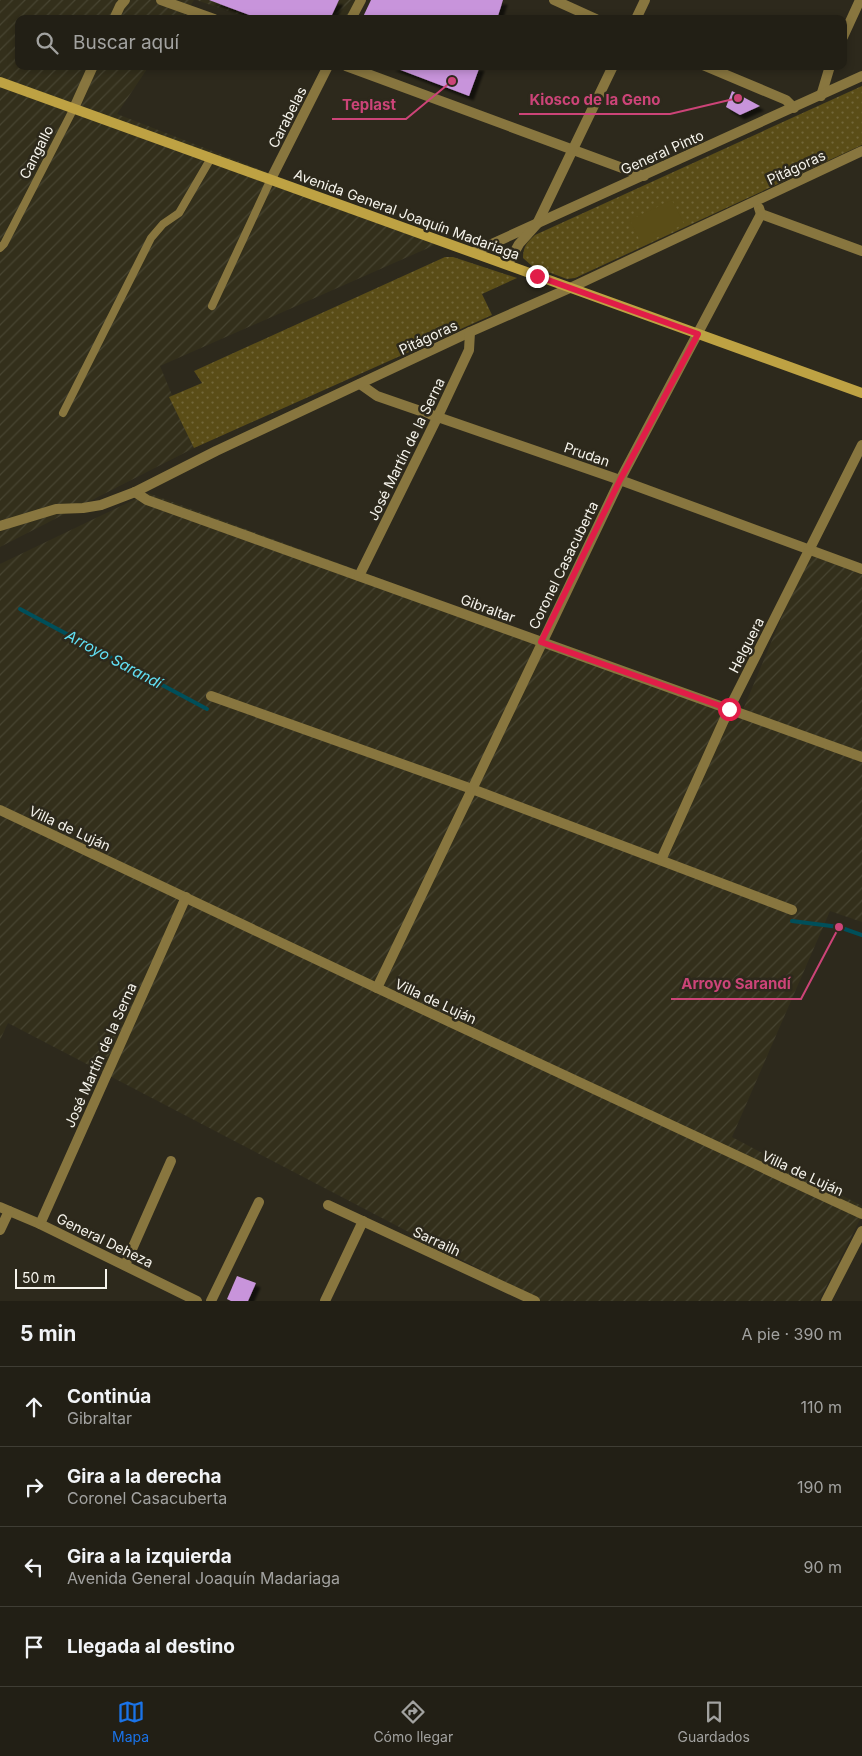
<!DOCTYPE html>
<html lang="es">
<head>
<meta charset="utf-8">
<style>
  body { margin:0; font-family:Inter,sans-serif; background:#2a271e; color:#f1f3f6 }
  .scale { position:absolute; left:15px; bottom:12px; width:92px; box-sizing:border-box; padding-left:5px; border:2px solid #f6f4ec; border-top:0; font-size:14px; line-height:18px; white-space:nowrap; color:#f6f4ec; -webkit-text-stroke:4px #2d291c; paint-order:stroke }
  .stop { position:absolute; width:15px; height:15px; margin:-11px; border:4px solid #e11d48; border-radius:50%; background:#fff }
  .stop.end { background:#e11d48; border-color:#fff; box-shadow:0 1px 5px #0008 }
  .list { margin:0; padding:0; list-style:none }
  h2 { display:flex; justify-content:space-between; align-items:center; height:65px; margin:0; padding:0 20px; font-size:21px }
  h2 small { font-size:16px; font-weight:400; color:#a2a2a0 }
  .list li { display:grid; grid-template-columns:32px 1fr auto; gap:15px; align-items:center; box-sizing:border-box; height:80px; padding:0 20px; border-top:1px solid #3f3d34 }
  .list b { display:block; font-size:19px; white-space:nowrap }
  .list p { margin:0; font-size:16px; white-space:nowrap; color:#a2a2a0 }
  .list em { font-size:16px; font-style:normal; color:#a2a2a0 }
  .icon { flex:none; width:28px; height:28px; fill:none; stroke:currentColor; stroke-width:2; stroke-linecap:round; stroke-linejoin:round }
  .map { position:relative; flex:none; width:862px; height:1301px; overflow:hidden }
  .search { position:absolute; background:#221f15; box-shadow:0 2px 8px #0003; left:15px; right:15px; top:15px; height:55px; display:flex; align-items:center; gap:12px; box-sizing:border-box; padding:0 18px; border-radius:10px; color:#a2a2a0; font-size:19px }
  .sheet { height:385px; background:#221f15 }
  nav { display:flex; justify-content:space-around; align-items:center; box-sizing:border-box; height:70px; border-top:1px solid #3f3d34; background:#221f15; font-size:14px; color:#a2a2a0 }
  nav a { display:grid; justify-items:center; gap:2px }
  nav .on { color:#1a73e8 }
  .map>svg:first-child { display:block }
</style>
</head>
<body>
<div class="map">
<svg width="862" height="1301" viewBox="0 0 862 1301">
  <defs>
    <pattern id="industrial-furrows" width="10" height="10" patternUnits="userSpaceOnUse" patternTransform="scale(1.25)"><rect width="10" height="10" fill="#332f1b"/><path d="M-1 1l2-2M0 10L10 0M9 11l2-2" fill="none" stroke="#474431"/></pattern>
    <pattern id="green-dots" width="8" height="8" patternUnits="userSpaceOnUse" patternTransform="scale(1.25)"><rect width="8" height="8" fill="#5a4d17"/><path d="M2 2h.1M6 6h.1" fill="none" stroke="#726739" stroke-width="1.8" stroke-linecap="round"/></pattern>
    <filter id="shadow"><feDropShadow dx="4.5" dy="4.5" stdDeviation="1" flood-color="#0009"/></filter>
  </defs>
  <rect width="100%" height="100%" fill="#2d291c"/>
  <g fill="url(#industrial-furrows)">
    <polygon points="0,0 194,0 182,19 19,19 19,66 149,66 117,114 444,241 160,366 194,448 0,547"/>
    <polygon points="196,0 365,0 357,19 252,19"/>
    <polygon points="148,493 742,712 809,552 862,572 862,922 830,911 732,1137 862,1206 862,1215 819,1301 541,1301 8,1023 0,1040 0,564"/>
  </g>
  <g fill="url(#green-dots)">
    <path d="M862,86v59l-287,133 -8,1 -35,-13 -9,-8c0,-11 4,-16 12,-23z"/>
    <polygon points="445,257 453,257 517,278 482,294 492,315 194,448 169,397 202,383 194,371"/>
  </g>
  <polygon fill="#5a4d17" points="672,200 684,224 642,245 630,220"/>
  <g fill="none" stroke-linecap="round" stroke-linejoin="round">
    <g stroke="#004f5a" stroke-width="4">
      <polyline points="20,609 207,709"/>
      <polyline points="792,921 839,927 862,935"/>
    </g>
  </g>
  <g fill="#c894db" filter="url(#shadow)">
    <polygon points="209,0 339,0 330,19 260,19"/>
    <polygon points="371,0 503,0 497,19 362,19"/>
    <polygon points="390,66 480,66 469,96"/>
    <polygon points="732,91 760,106 740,115 726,107"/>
    <polygon points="237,1276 256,1283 248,1301 231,1301 227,1299"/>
  </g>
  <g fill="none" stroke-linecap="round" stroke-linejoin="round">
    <g stroke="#88763f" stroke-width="8">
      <polyline points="0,248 4,244 74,108"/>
      <polyline points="212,306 271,179"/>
      <polyline points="63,413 151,238 163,224 179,213 211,158"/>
    </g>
    <g stroke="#88763f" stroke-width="10">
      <polyline points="161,0 214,19"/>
      <polyline points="554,0 596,19"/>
      <polyline points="114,19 120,6 125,0"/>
      <polyline points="351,19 361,0"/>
      <polyline points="636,19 645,0"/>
      <polyline points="843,37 860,0"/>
      <polyline points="346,66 644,176"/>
      <polyline points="705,66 786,100 794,108"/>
      <polyline points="821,96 830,66"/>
      <polyline points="74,108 93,66"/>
      <polyline points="271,179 328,66"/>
      <polyline points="759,208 761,214 862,251"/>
      <polyline points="474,252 862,76"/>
      <polyline points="508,264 519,244 537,224 613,66"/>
      <polyline points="360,384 377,396 620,480 862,569"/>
      <polyline points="135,492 147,500 862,757"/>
      <polyline points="0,526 56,509 83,508 101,505 135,492 216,451 470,332 570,288 862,151"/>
      <polyline points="359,576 438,416 469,350 470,332"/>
      <polyline points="211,696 472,789 792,910"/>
      <polyline points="0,810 377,988 862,1214"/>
      <polyline points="661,860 729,709 862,445"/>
      <polyline points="377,988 620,480 761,214"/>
      <polyline points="328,1205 535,1301"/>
      <polyline points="0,1207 40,1224 197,1301"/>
      <polyline points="40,1224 186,897"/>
      <polyline points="0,1230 9,1211"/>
      <polyline points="125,1265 171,1161"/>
      <polyline points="211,1301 259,1202"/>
      <polyline points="325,1301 363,1221"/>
      <polyline points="826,1301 862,1231"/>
    </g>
    <polyline stroke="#bea243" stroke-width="10" points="0,82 862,393"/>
  </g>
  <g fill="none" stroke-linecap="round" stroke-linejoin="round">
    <polyline stroke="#e11d48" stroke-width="6" points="537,276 698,334 620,480 541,642 729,709"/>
  </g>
  <g text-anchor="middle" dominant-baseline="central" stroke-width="5" stroke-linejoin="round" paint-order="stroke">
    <g font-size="14" fill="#f6f4ec" stroke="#2d291c">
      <text transform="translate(287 117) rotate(-63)">Carabelas</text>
      <text transform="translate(36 152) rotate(-63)">Cangallo</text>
      <text transform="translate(662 152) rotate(-24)">General Pinto</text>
      <text transform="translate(796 167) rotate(-25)">Pitágoras</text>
      <text transform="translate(407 214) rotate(20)">Avenida General Joaquín Madariaga</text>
      <text transform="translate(428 337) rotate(-25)">Pitágoras</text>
      <text transform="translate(406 449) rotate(-64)">José Martín de la Serna</text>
      <text transform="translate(587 454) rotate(19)">Prudan</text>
      <text transform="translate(563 565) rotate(-64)">Coronel Casacuberta</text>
      <text transform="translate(488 608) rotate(20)">Gibraltar</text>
      <text transform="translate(746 645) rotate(-63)">Helguera</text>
      <text transform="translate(70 828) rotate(25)">Villa de Luján</text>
      <text transform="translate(436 1001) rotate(25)">Villa de Luján</text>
      <text transform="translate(100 1055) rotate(-66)">José Martín de la Serna</text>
      <text transform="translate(803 1173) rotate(25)">Villa de Luján</text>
      <text transform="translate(105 1240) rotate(26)">General Deheza</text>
      <text transform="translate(437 1241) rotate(25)">Sarrailh</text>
    </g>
    <g font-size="15" font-style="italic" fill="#62e1f6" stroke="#2d291c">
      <text transform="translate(114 659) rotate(28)">Arroyo Sarandí</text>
    </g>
  </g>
  <path fill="none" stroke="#cc4478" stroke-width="2" d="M738 98L670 114H519M452 81L406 119H332M839 927L801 999H671"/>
  <g fill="#cc4478" stroke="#2d291c" stroke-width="2">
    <circle cx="738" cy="98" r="5"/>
    <circle cx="452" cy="81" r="5"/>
    <circle cx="839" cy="927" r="5"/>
  </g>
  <g font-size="15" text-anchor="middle" font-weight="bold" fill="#cc4478" stroke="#2d291c" stroke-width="5" stroke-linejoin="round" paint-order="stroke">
    <text x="595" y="105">Kiosco de la Geno</text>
    <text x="369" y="110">Teplast</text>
    <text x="736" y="989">Arroyo Sarandí</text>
  </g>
</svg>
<div class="scale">50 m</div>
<div class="stop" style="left:729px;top:709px"></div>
<div class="stop end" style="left:537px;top:276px"></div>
<div class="search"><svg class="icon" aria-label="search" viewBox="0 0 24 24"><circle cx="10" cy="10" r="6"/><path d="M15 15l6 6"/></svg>Buscar aquí</div>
</div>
<section class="sheet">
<h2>5 min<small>A pie · 390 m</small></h2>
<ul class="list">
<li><svg class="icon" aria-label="ahead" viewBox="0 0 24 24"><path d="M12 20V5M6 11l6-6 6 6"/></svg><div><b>Continúa</b><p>Gibraltar</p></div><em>110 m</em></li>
<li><svg class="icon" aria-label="right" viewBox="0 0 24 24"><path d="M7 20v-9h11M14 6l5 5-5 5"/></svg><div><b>Gira a la derecha</b><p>Coronel Casacuberta</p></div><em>190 m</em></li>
<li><svg class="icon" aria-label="left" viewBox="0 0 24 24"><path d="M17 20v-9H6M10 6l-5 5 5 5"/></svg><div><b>Gira a la izquierda</b><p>Avenida General Joaquín Madariaga</p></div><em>90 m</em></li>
<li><svg class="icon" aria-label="arrive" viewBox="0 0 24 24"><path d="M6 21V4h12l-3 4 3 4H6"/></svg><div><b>Llegada al destino</b></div></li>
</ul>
</section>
<nav>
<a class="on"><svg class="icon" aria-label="map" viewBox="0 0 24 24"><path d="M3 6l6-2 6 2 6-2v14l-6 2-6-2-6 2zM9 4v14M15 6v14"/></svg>Mapa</a>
<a><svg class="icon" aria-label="directions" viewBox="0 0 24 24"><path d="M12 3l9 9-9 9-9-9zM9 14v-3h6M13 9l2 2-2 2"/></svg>Cómo llegar</a>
<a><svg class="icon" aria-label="saved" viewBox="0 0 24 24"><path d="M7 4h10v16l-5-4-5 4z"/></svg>Guardados</a>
</nav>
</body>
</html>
